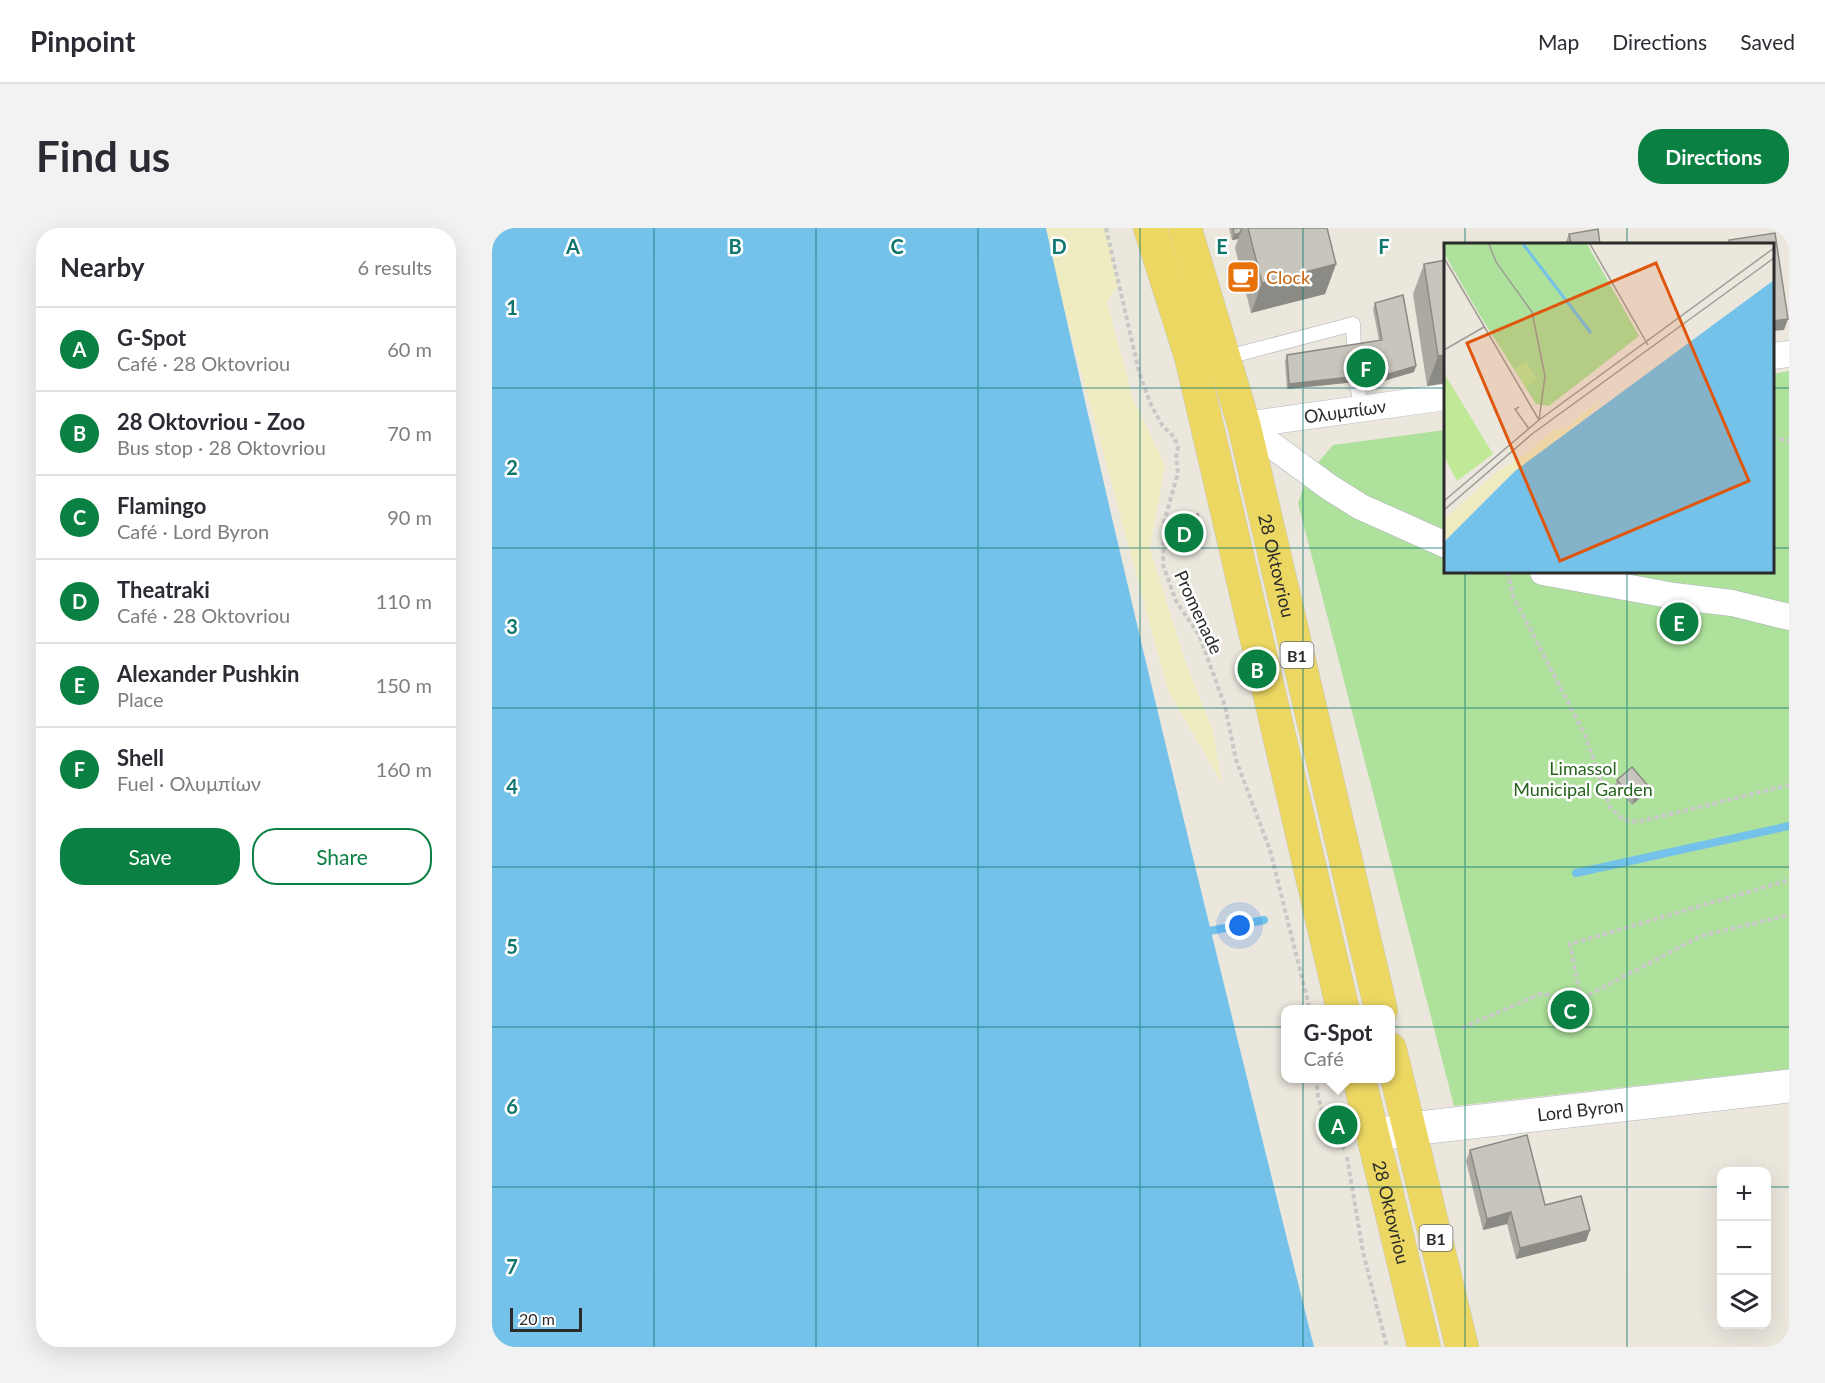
<!DOCTYPE html>
<html lang="en">
<head>
<meta charset="utf-8">
<style>
  body { margin:0; font-family:Lato,sans-serif; background:#f2f2f3; color:#2b2b33 }
  .controls { position:absolute; right:18px; bottom:18px; display:grid; overflow:hidden; border-radius:12px; box-shadow:0 6px 24px #0002 }
  .controls button { width:54px; height:54px; display:grid; place-items:center; padding:0; border:0; border-bottom:2px solid #e1e1e2; background:#fff; color:#2b2b33; font:30px sans-serif }
  .scale { position:absolute; left:18px; bottom:15px; width:72px; box-sizing:border-box; padding-left:6px; border:3px solid #2b2b2b; border-top:0; font-size:16px; line-height:21px; white-space:nowrap; color:#2b2b2b; -webkit-text-stroke:4px #fff; paint-order:stroke }
  .you { position:absolute; left:748px; top:698px; width:21px; height:21px; margin:-15px; border:4px solid #fff; border-radius:50%; background:#1a73e8; box-shadow:0 0 0 9px #1a73e833 }
  .badge { display:grid; place-items:center; width:39px; height:39px; border-radius:50%; background:#0b8043; color:#fff; font-size:20px; font-weight:700 }
  .pin { position:absolute; translate:-50% -50%; border:3px solid #fff; box-shadow:0 2px 6px #0006 }
  .popup { position:absolute; left:789px; top:777px; width:114px; height:78px; box-sizing:border-box; display:grid; place-content:center; border-radius:12px; background:#fff; filter:drop-shadow(0 2px 4px #0005); font-size:20px; white-space:nowrap; color:#7c7c81 }
  .popup b { font-size:22px; color:#2b2b33 }
  .popup::after { content:''; position:absolute; left:50%; top:100%; margin-left:-12px; border:12px solid transparent; border-top-color:#fff }
  .list { margin:0; padding:0; list-style:none }
  h2 { display:flex; justify-content:space-between; align-items:center; height:78px; margin:0; padding:0 24px; font-size:26px }
  h2 small { font-size:20px; font-weight:400; color:#7c7c81 }
  .list li { display:grid; grid-template-columns:39px 1fr auto; gap:18px; align-items:center; box-sizing:border-box; height:84px; padding:0 24px; border-top:2px solid #e1e1e2 }
  .list b { display:block; font-size:22px; white-space:nowrap }
  .list p { margin:0; font-size:20px; white-space:nowrap; color:#7c7c81 }
  .list em { font-size:20px; font-style:normal; color:#7c7c81 }
  .actions { display:flex; gap:12px; padding:18px 24px }
  .actions a { flex:1; padding:14px 0; border:2px solid #0b8043; border-radius:24px; text-align:center; font-size:21px; color:#0b8043 }
  .actions .main { background:#0b8043; color:#fff }
  .icon { flex:none; width:33px; height:33px; fill:none; stroke:currentColor; stroke-width:2; stroke-linecap:round; stroke-linejoin:round }
  .map { position:relative; flex:none; width:1297px; height:1119px; overflow:hidden; border-radius:24px }
  header { display:flex; align-items:center; gap:36px; box-sizing:border-box; height:84px; padding:0 30px; background:#fff; border-bottom:2px solid #e1e1e2 }
  header strong { font-size:28px }
  nav { display:flex; gap:33px; margin-inline-start:auto; font-size:21px }
  .intro { display:flex; align-items:center; justify-content:space-between; box-sizing:border-box; height:144px; padding:0 36px }
  h1 { margin:0; font-size:42px }
  .button { padding:15px 27px; border-radius:24px; background:#0b8043; color:#fff; font-size:21px; font-weight:700 }
  main { display:flex; gap:36px; padding:0 36px }
  aside { flex:1; background:#fff; border-radius:24px; box-shadow:0 6px 24px #0002 }
  .map>svg:first-child { display:block }
</style>
</head>
<body>
<header>
<strong>Pinpoint</strong>
<nav><a>Map</a><a>Directions</a><a>Saved</a></nav>
</header>
<div class="intro"><h1>Find us</h1><a class="button">Directions</a></div>
<main>
<aside>
<h2>Nearby<small>6 results</small></h2>
<ul class="list">
<li><span class="badge">A</span><div><b>G-Spot</b><p>Café · 28 Oktovriou</p></div><em>60 m</em></li>
<li><span class="badge">B</span><div><b>28 Oktovriou - Zoo</b><p>Bus stop · 28 Oktovriou</p></div><em>70 m</em></li>
<li><span class="badge">C</span><div><b>Flamingo</b><p>Café · Lord Byron</p></div><em>90 m</em></li>
<li><span class="badge">D</span><div><b>Theatraki</b><p>Café · 28 Oktovriou</p></div><em>110 m</em></li>
<li><span class="badge">E</span><div><b>Alexander Pushkin</b><p>Place</p></div><em>150 m</em></li>
<li><span class="badge">F</span><div><b>Shell</b><p>Fuel · Ολυμπίων</p></div><em>160 m</em></li>
</ul>
<div class="actions"><a class="main">Save</a><a>Share</a></div>
</aside>
<div class="map">
<svg width="1297" height="1119" viewBox="0 0 1297 1119">
  <rect width="100%" height="100%" fill="#ece7dd"/>
  <polygon fill="#aee19b" points="1297,143 1297,841 962,878 806,275 817,245 841,217 953,202 954,344 1280,344 1281,146"/>
  <polygon fill="#f0ecc1" points="550,0 614,0 626,59 615,74 641,171 673,237 658,321 694,436 721,503 730,555 676,463"/>
  <path fill="#74c2ea" d="M0,0h554c83,375 175,747 268,1119h-822z"/>
  <g fill="none" stroke-linecap="round" stroke-linejoin="round">
    <g stroke="#74c2ea" stroke-width="8">
      <polyline points="1084,645 1297,598"/>
      <polyline points="718,703 772,692"/>
    </g>
    <defs>
      <g id="lane">
        <polyline points="732,130 861,96 862,122"/>
        <polyline points="864,154 870,180"/>
      </g>
      <g id="street">
        <polyline points="1280,128 1297,126"/>
        <polyline points="752,197 837,259 869,279 954,317"/>
        <path id="s1" d="M752,197l202,-28"/>
        <polyline points="1051,344 1182,368 1240,375 1297,389"/>
      </g>
      <g id="secondary">
        <path id="s2" d="M880,908l38,-7 379,-43"/>
      </g>
      <g id="primary">
        <polyline points="658,0 699,129 851,782"/>
        <path id="s3" d="M693,0l59,197 137,585"/>
        <polyline points="898,821 970,1119"/>
        <path id="s4" d="M867,850l65,269"/>
      </g>
    </defs>
    <use href="#lane" stroke="#b1b2be" stroke-width="15"/>
    <use href="#street" stroke="#b1b2be" stroke-width="27"/>
    <use href="#secondary" stroke="#b1b2be" stroke-width="34"/>
    <use href="#primary" stroke="#c8c8c8" stroke-width="34"/>
    <g stroke="#c8c8c8" stroke-width="4" stroke-dasharray="4.5 3" stroke-linecap="butt">
      <polyline points="614,0 647,144 659,177 670,197 682,209 686,219 684,230 686,245 672,294 671,337 684,373 707,407 733,478 744,532 778,622 818,782"/>
      <polyline points="1280,209 1297,213"/>
      <polyline points="1016,344 1021,368 1093,507 1118,579 1131,592 1146,594 1297,557"/>
      <polyline points="1089,771 1078,716 1297,652"/>
      <polyline points="970,800 1048,766 1089,771 1209,708 1297,687"/>
      <polyline points="824,850 826,869 838,908 854,922"/>
      <polyline points="855,929 871,1024 895,1119"/>
    </g>
    <use href="#lane" stroke="#fff" stroke-width="14"/>
    <use href="#street" stroke="#fff" stroke-width="26"/>
    <use href="#secondary" stroke="#fff" stroke-width="33"/>
    <use href="#primary" stroke="#ecd762" stroke-width="33"/>
  </g>
  <g fill="#aca9a2">
    <polygon points="737,0 835,0 844,36 833,66 759,85 743,20 746,11 740,12"/>
    <polygon points="1077,6 1108,16 1073,16"/>
    <polygon points="954,32 954,155 935,158 921,66 932,36"/>
    <polygon points="883,75 922,144 888,154 873,153 795,161 793,133 795,127 887,112 881,81"/>
    <polygon points="678,293 711,307 709,312 680,320 676,298"/>
    <polygon points="1125,552 1155,564 1140,577 1123,558"/>
    <polygon points="978,922 1053,977 1098,1002 1094,1013 1024,1031 1015,996 991,1002 974,933"/>
  </g>
  <g fill="#8c8a84">
    <polygon points="748,5 746,11 740,12 742,7"/>
    <polygon points="844,36 833,66 759,85 770,55"/>
    <polygon points="1296,91 1292,102 1281,103 1281,93"/>
    <polygon points="954,127 954,155 935,158 946,128"/>
    <polygon points="924,138 922,144 888,154 873,153 795,161 797,156"/>
    <polygon points="711,307 709,312 680,320 682,315"/>
    <polygon points="1157,559 1155,564 1140,577 1142,572"/>
    <polygon points="1019,984 1015,996 991,1002 995,991"/>
    <polygon points="1098,1002 1094,1013 1024,1031 1028,1020"/>
  </g>
  <g fill="#c8c5bc" stroke="#8c8a84" stroke-width="1.5">
    <polygon points="741,0 750,0 748,5 742,7"/>
    <polygon points="756,0 835,0 844,36 770,55"/>
    <polygon points="1106,1 1108,16 1079,16 1077,6"/>
    <polygon points="1283,5 1296,91 1281,93 1281,16 1238,16 1237,12"/>
    <polygon points="954,32 954,127 946,128 932,36"/>
    <polygon points="911,67 924,138 890,148 875,147 797,156 795,127 890,112 883,75"/>
    <polygon points="706,286 711,307 682,315 678,293"/>
    <polygon points="1140,539 1157,559 1142,572 1125,552"/>
    <polygon points="1035,907 1053,977 1089,968 1098,1002 1028,1020 1019,984 995,991 978,922"/>
  </g>
  <path fill="none" stroke="#0f766e" stroke-width="1.5" stroke-opacity="0.55" d="M162,0v1119M324,0v1119M486,0v1119M648,0v1119M811,0v1119M973,0v16M1135,0v16M0,160h954M1280,160h17M0,320h954M1280,320h17M973,344v775M1135,344v775M0,480h1297M0,639h1297M0,799h1297M0,959h1230M1274,959h23"/>
  <defs>
    <symbol id="cafe-square" viewBox="-11 -11 22 22"><rect x="-9" y="-9" width="18" height="18" rx="4" fill="#e8710a" stroke="#fff"/><path d="M-5.5-4.5H6V0H3Q3 3.5 0 3.5H-2.5Q-5.5 3.5-5.5 0ZM3-3.2v2h1.7v-2ZM-6 4.5H4V6H-6Z" fill="#fff"/></symbol>
  </defs>
  <g fill-rule="evenodd">
    <use href="#cafe-square" x="732" y="30" width="38" height="38"/>
  </g>
  <g text-anchor="middle" dominant-baseline="central" stroke-width="5" stroke-linejoin="round" paint-order="stroke">
    <g fill="#fff" stroke="#6b6b6b" stroke-width="1.5">
      <rect x="788.5" y="414" width="33" height="26" rx="4.5"/>
      <rect x="927.5" y="997" width="33" height="26" rx="4.5"/>
    </g>
    <g font-size="16" font-weight="bold" fill="#2b2b2b">
      <text x="805" y="427">B1</text>
      <text x="944" y="1010">B1</text>
    </g>
    <g font-size="18" fill="#c56008" stroke="#fff" text-anchor="start">
      <text x="774" y="49">Clock</text>
    </g>
    <g font-size="18" fill="#2b2b2b" stroke="#fff">
      <text stroke="none"><textPath href="#s1" startOffset="102">Ολυμπίων</textPath></text>
      <text stroke="none"><textPath href="#s3" startOffset="350">28 Oktovriou</textPath></text>
      <text transform="translate(707 384) rotate(65)">Promenade</text>
      <text stroke="none"><textPath href="#s2" startOffset="210">Lord Byron</textPath></text>
      <text stroke="none"><textPath href="#s4" startOffset="138">28 Oktovriou</textPath></text>
    </g>
    <g font-size="18" fill="#26651d" stroke="#fff">
      <text x="1091" y="540">Limassol<tspan x="1091" dy="21">Municipal Garden</tspan></text>
    </g>
  </g>
  <g transform="translate(952 15)">
    <rect width="330" height="330" fill="#ece7dd"/>
    <path d="M0,1h143l52,92 -90,70 -13,-2 -57,-90 -35,-61z" fill="#aee19b"/>
    <path d="M157,156l-11,15 -90,71 -56,57v-22l51,-47 34,-21 23,-21 15,-4z" fill="#f0ecc1"/>
    <path d="M82,118l11,19 -11,7 -11,-18zM0,130l49,81 -36,27 -13,-25z" fill="#bfe897"/>
    <path d="M330,37v292h-330v-30l71,-71z" fill="#74c2ea"/>
    <path fill="none" stroke="#74c2ea" stroke-width="3" d="M79,1l68,89"/>
    <path fill="none" stroke="#9f9c96" stroke-width="1.5" d="M45,1l7,18 36,50 13,64 -6,44M146,1l58,101M0,15l95,162M0,107l40,-23M75,164l-4,2 14,20M0,258l95,-81 235,-172M0,267l88,-76 242,-176"/>
    <path fill="#df570e" fill-opacity="0.15" stroke="#df570e" stroke-width="3" d="M212,20l93,218 -189,80 -93,-218z"/>
    <rect width="330" height="330" fill="none" stroke="#2b2b2b" stroke-width="3"/>
  </g>
  <g font-size="20" text-anchor="middle" font-weight="bold" fill="#0f766e" stroke="#fff" stroke-width="5" stroke-linejoin="round" paint-order="stroke">
    <text x="81" y="26">A</text>
    <text x="243" y="26">B</text>
    <text x="405" y="26">C</text>
    <text x="567" y="26">D</text>
    <text x="730" y="26">E</text>
    <text x="892" y="26">F</text>
    <text x="20" y="87">1</text>
    <text x="20" y="247">2</text>
    <text x="20" y="406">3</text>
    <text x="20" y="566">4</text>
    <text x="20" y="726">5</text>
    <text x="20" y="886">6</text>
    <text x="20" y="1046">7</text>
  </g>
</svg>
<div class="controls">
<button>+</button>
<button>−</button>
<button><svg class="icon" aria-label="layers" viewBox="0 0 24 24"><path d="M12 4l9 5-9 5-9-5zM3 14l9 5 9-5"/></svg></button>
</div>
<div class="scale">20 m</div>
<div class="you"></div>
<div class="pin badge" style="left:846px;top:897px">A</div>
<div class="popup"><b>G-Spot</b>Café</div>
<div class="pin badge" style="left:765px;top:441px">B</div>
<div class="pin badge" style="left:1078px;top:782px">C</div>
<div class="pin badge" style="left:692px;top:305px">D</div>
<div class="pin badge" style="left:1187px;top:394px">E</div>
<div class="pin badge" style="left:874px;top:140px">F</div>
</div>
</main>
</body>
</html>
